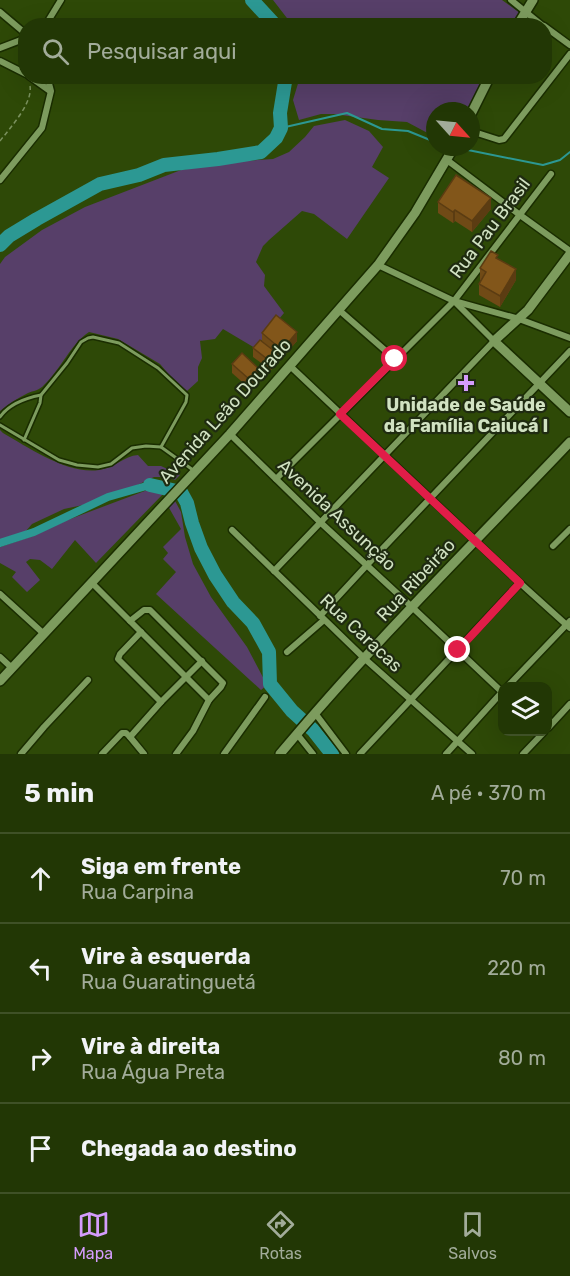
<!DOCTYPE html>
<html lang="pt">
<head>
<meta charset="utf-8">
<style>
  body { margin:0; font-family:Rubik,sans-serif; background:#2a3f0f; color:#f1f3f6 }
  .controls { position:absolute; right:18px; bottom:18px; display:grid; overflow:hidden; border-radius:12px; box-shadow:0 6px 24px #0002 }
  .controls button { width:54px; height:54px; display:grid; place-items:center; padding:0; border:0; border-bottom:2px solid #3f5127; background:#223705; color:#f1f3f6; font:30px sans-serif }
  .compass { position:absolute; left:426px; top:102px; width:54px; height:54px; border-radius:50%; background:#223705; box-shadow:0 6px 24px #0002; rotate:117deg }
  .stop { position:absolute; width:18px; height:18px; margin:-14px; border:4px solid #e11d48; border-radius:50%; background:#fff }
  .stop.end { background:#e11d48; border-color:#fff; box-shadow:0 2px 6px #0008 }
  .list { margin:0; padding:0; list-style:none }
  h2 { display:flex; justify-content:space-between; align-items:center; height:78px; margin:0; padding:0 24px; font-size:26px }
  h2 small { font-size:20px; font-weight:400; color:#a2ac9a }
  .list li { display:grid; grid-template-columns:39px 1fr auto; gap:18px; align-items:center; box-sizing:border-box; height:90px; padding:0 24px; border-top:2px solid #3f5127 }
  .list b { display:block; font-size:22px; white-space:nowrap }
  .list p { margin:0; font-size:20px; white-space:nowrap; color:#a2ac9a }
  .list em { font-size:20px; font-style:normal; color:#a2ac9a }
  .icon { flex:none; width:33px; height:33px; fill:none; stroke:currentColor; stroke-width:2; stroke-linecap:round; stroke-linejoin:round }
  .map { position:relative; flex:none; width:570px; height:754px; overflow:hidden }
  .search { position:absolute; background:#223705; box-shadow:0 6px 24px #0002; left:18px; right:18px; top:18px; height:66px; display:flex; align-items:center; gap:15px; box-sizing:border-box; padding:0 21px; border-radius:24px; color:#a2ac9a; font-size:22px }
  .sheet { height:438px; background:#223705 }
  nav { display:flex; justify-content:space-around; align-items:center; box-sizing:border-box; height:84px; border-top:2px solid #3f5127; background:#223705; font-size:16px; color:#a2ac9a }
  nav a { display:grid; justify-items:center; gap:3px }
  nav .on { color:#d49cfc }
  .map>svg:first-child { display:block }
</style>
</head>
<body>
<div class="map">
<svg width="570" height="754" viewBox="0 0 570 754">
  <rect width="100%" height="100%" fill="#2e4907"/>
  <g fill="#573f69">
    <polygon points="273,0 502,0 520,13 514,25 291,25 290,22"/>
    <polygon points="300,77 486,77 467,111 435,111 435,137 407,122 378,120 334,114 321,114 299,120 293,100"/>
    <path d="M345,120l24,11 14,16 -11,20 17,11 -42,61 -33,-25 -12,-3 -33,29 -6,6 -7,16 9,13 -1,11 20,27 -29,35 -32,-19 -8,10 -15,2 2,17 -4,9v14l-11,10 -11,-8 -16,-19 -42,-25 -29,-7c-19,13 -28,37 -45,53 -4,5 -11,6 -16,8 -10,5 -20,11 -28,18v-147l5,-7 37,-27 43,-23 96,-37 50,-8 42,-3 16,-7 16,-15 9,-11z"/>
    <path d="M0,430l3,3c26,15 66,42 96,37 15,-2 25,-14 39,-15l10,11h13l19,9 -5,5 -10,-3h-11l-29,14 -13,3 -14,6 -15,5 -19,4 -32,15 -7,8 -19,7h-6z"/>
    <polygon points="150,489 164,493 96,563 75,540 52,569 40,560 30,559 26,562 40,580 27,592 12,577 16,572 0,563 0,547 33,536 65,521"/>
    <polygon points="174,499 181,512 185,537 193,564 211,597 247,647 267,685 261,690 156,594 176,572 163,559 168,553 163,547 181,529 168,506"/>
  </g>
  <polygon fill="#2c9893" points="313,720 339,754 324,754 304,729"/>
  <g fill="none" stroke-linecap="round" stroke-linejoin="round">
    <g stroke="#2c9893" stroke-width="2">
      <polyline points="281,128 347,113 382,129 408,131 435,142"/>
      <polyline points="468,150 543,165 560,160 570,152"/>
    </g>
    <polyline stroke="#2c9893" stroke-width="8" points="0,543 34,532 108,497 150,485"/>
    <g stroke="#2c9893" stroke-width="14">
      <polyline points="252,0 276,26"/>
      <polyline points="0,245 9,236 37,219 100,184 139,175 164,165 218,159 261,152 276,138 281,128 280,113 286,76"/>
      <polyline points="150,485 181,492 187,503 192,523 201,548 215,575 233,602 253,623 269,652 270,684 292,711 313,730 332,754"/>
    </g>
    <defs>
      <g id="service">
        <path d="M0,417c9,-13 26,-19 41,-22l26,-32 14,-21 7,-4 5,-1 26,6 39,25 29,27 -1,7 -25,45"/>
        <polyline points="0,425 59,460 77,465 98,467 111,464 132,448 146,446 161,447 193,470"/>
        <polyline points="24,440 40,403 41,395"/>
      </g>
      <g id="minor">
        <polyline points="511,0 543,26"/>
        <polyline points="0,12 26,34"/>
        <polyline points="45,26 61,0"/>
        <polyline points="544,26 570,45"/>
        <polyline points="0,48 26,38"/>
        <polyline points="0,61 26,74"/>
        <polyline points="29,76 50,91"/>
        <polyline points="471,131 499,140 504,139 570,54"/>
        <polyline points="447,160 520,215 570,251"/>
        <polyline points="0,180 42,128 51,91 47,76"/>
        <polyline points="378,265 454,301 519,319 570,338"/>
        <polyline points="339,310 395,359"/>
        <polyline points="289,365 520,583 570,628"/>
        <polyline points="230,434 320,522 412,607 502,692"/>
        <polyline points="276,479 454,301 551,174"/>
        <polyline points="232,530 365,659 472,754"/>
        <polyline points="553,546 570,529"/>
        <polyline points="274,571 494,341 454,301"/>
        <polyline points="92,583 209,700"/>
        <polyline points="0,594 44,634"/>
        <polyline points="320,616 367,565 570,351"/>
        <polyline points="130,621 144,610 150,610 223,683 221,687 209,700 193,731 176,754"/>
        <polyline points="287,652 324,620"/>
        <polyline points="0,657 12,668"/>
        <polyline points="508,686 570,621"/>
        <polyline points="161,702 202,661"/>
        <polyline points="315,713 346,754"/>
        <polyline points="548,728 570,704"/>
        <polyline points="297,734 313,754"/>
        <polyline points="130,737 144,754"/>
        <polyline points="21,754 44,727 88,680"/>
        <polyline points="102,754 122,733 126,733 130,737 161,702 118,659 120,654 141,632"/>
        <polyline points="224,754 265,697"/>
        <polyline points="360,754 520,583"/>
        <polyline points="446,754 502,692"/>
        <polyline points="523,754 544,732"/>
      </g>
      <g id="secondary">
        <polyline points="517,26 533,0"/>
        <polyline points="471,114 490,76"/>
        <polyline points="570,254 528,310 494,341 570,412"/>
        <polyline points="0,681 230,434 378,265 415,213 454,147"/>
        <path d="M280,754c91,-109 192,-209 290,-312"/>
      </g>
    </defs>
    <use href="#service" stroke="#1a2d00" stroke-width="6"/>
    <use href="#minor" stroke="#1a2d00" stroke-width="9"/>
    <use href="#secondary" stroke="#1a2d00" stroke-width="12"/>
    <path stroke="#7a915e" stroke-width="1.5" stroke-dasharray="4.5 3" stroke-linecap="butt" d="M0,141c10,-13 33,-38 30,-55"/>
    <use href="#service" stroke="#7d9c5e" stroke-width="3"/>
    <use href="#minor" stroke="#7d9c5e" stroke-width="6"/>
    <use href="#secondary" stroke="#7d9c5e" stroke-width="9"/>
  </g>
  <g fill="#704a16">
    <polygon points="438,202 491,209 472,232 455,221 453,223 438,213"/>
    <polygon points="498,259 516,280 500,307 479,295 479,284 481,280 480,280 480,268"/>
    <polygon points="262,333 297,341 282,358 278,354 278,362 271,370 253,357 253,348 262,341"/>
    <polygon points="232,364 258,376 249,388 232,373"/>
  </g>
  <g fill="#5b3c12">
    <polygon points="491,198 491,209 472,232 472,221"/>
    <polygon points="455,210 455,221 453,223 453,212"/>
    <polygon points="516,269 516,280 500,307 500,296"/>
    <polygon points="297,332 297,341 282,358 282,350"/>
    <polygon points="278,354 278,362 271,370 271,362"/>
    <polygon points="258,368 258,376 249,388 249,379"/>
  </g>
  <g fill="#82561a" stroke="#5b3c12" stroke-width="1.5">
    <polygon points="456,175 491,198 472,221 455,210 453,212 438,202"/>
    <polygon points="491,251 498,255 496,258 516,269 500,296 479,284 486,272 480,268"/>
    <polygon points="276,315 297,332 282,350 262,333"/>
    <polygon points="260,340 278,354 271,362 253,348"/>
    <polygon points="242,353 258,368 249,379 232,364"/>
  </g>
  <g fill="none" stroke-linecap="round" stroke-linejoin="round">
    <polyline stroke="#e11d48" stroke-width="8" points="395,359 340,414 520,583 458,650"/>
  </g>
  <path fill="#d49cfc" stroke="#1f2b11" stroke-width="2" d="M463 374h6v6h6v6h-6v6h-6v-6h-6v-6h6z"/>
  <g text-anchor="middle" dominant-baseline="central" stroke-width="4.5" stroke-linejoin="round" paint-order="stroke">
    <g font-size="18" fill="#d1e2c2" stroke="#1f2b11">
      <text transform="translate(490 228) rotate(-53)">Rua Pau Brasil</text>
      <text transform="translate(225 411) rotate(-48)">Avenida Leão Dourado</text>
      <text transform="translate(337 515) rotate(43)">Avenida Assunção</text>
      <text transform="translate(416 580) rotate(-47)">Rua Ribeirão</text>
      <text transform="translate(361 633) rotate(43)">Rua Caracas</text>
    </g>
    <g font-size="18" font-weight="bold" fill="#d1e2c2" stroke="#1f2b11">
      <text x="466" y="405">Unidade de Saúde<tspan x="466" dy="21">da Família Caiucá I</tspan></text>
    </g>
  </g>
</svg>
<div class="controls">
<button><svg class="icon" aria-label="layers" viewBox="0 0 24 24"><path d="M12 4l9 5-9 5-9-5zM3 14l9 5 9-5"/></svg></button>
</div>
<svg class="compass" viewBox="-18 -18 36 36"><path d="M0-13l5 13h-10z" fill="#e53935"/><path d="M0 13l5-13h-10z" fill="#a2ac9a"/></svg>
<div class="stop" style="left:395px;top:359px"></div>
<div class="stop end" style="left:458px;top:650px"></div>
<div class="search"><svg class="icon" aria-label="search" viewBox="0 0 24 24"><circle cx="10" cy="10" r="6"/><path d="M15 15l6 6"/></svg>Pesquisar aqui</div>
</div>
<section class="sheet">
<h2>5 min<small>A pé · 370 m</small></h2>
<ul class="list">
<li><svg class="icon" aria-label="ahead" viewBox="0 0 24 24"><path d="M12 20V5M6 11l6-6 6 6"/></svg><div><b>Siga em frente</b><p>Rua Carpina</p></div><em>70 m</em></li>
<li><svg class="icon" aria-label="left" viewBox="0 0 24 24"><path d="M17 20v-9H6M10 6l-5 5 5 5"/></svg><div><b>Vire à esquerda</b><p>Rua Guaratinguetá</p></div><em>220 m</em></li>
<li><svg class="icon" aria-label="right" viewBox="0 0 24 24"><path d="M7 20v-9h11M14 6l5 5-5 5"/></svg><div><b>Vire à direita</b><p>Rua Água Preta</p></div><em>80 m</em></li>
<li><svg class="icon" aria-label="arrive" viewBox="0 0 24 24"><path d="M6 21V4h12l-3 4 3 4H6"/></svg><div><b>Chegada ao destino</b></div></li>
</ul>
</section>
<nav>
<a class="on"><svg class="icon" aria-label="map" viewBox="0 0 24 24"><path d="M3 6l6-2 6 2 6-2v14l-6 2-6-2-6 2zM9 4v14M15 6v14"/></svg>Mapa</a>
<a><svg class="icon" aria-label="directions" viewBox="0 0 24 24"><path d="M12 3l9 9-9 9-9-9zM9 14v-3h6M13 9l2 2-2 2"/></svg>Rotas</a>
<a><svg class="icon" aria-label="saved" viewBox="0 0 24 24"><path d="M7 4h10v16l-5-4-5 4z"/></svg>Salvos</a>
</nav>
</body>
</html>
